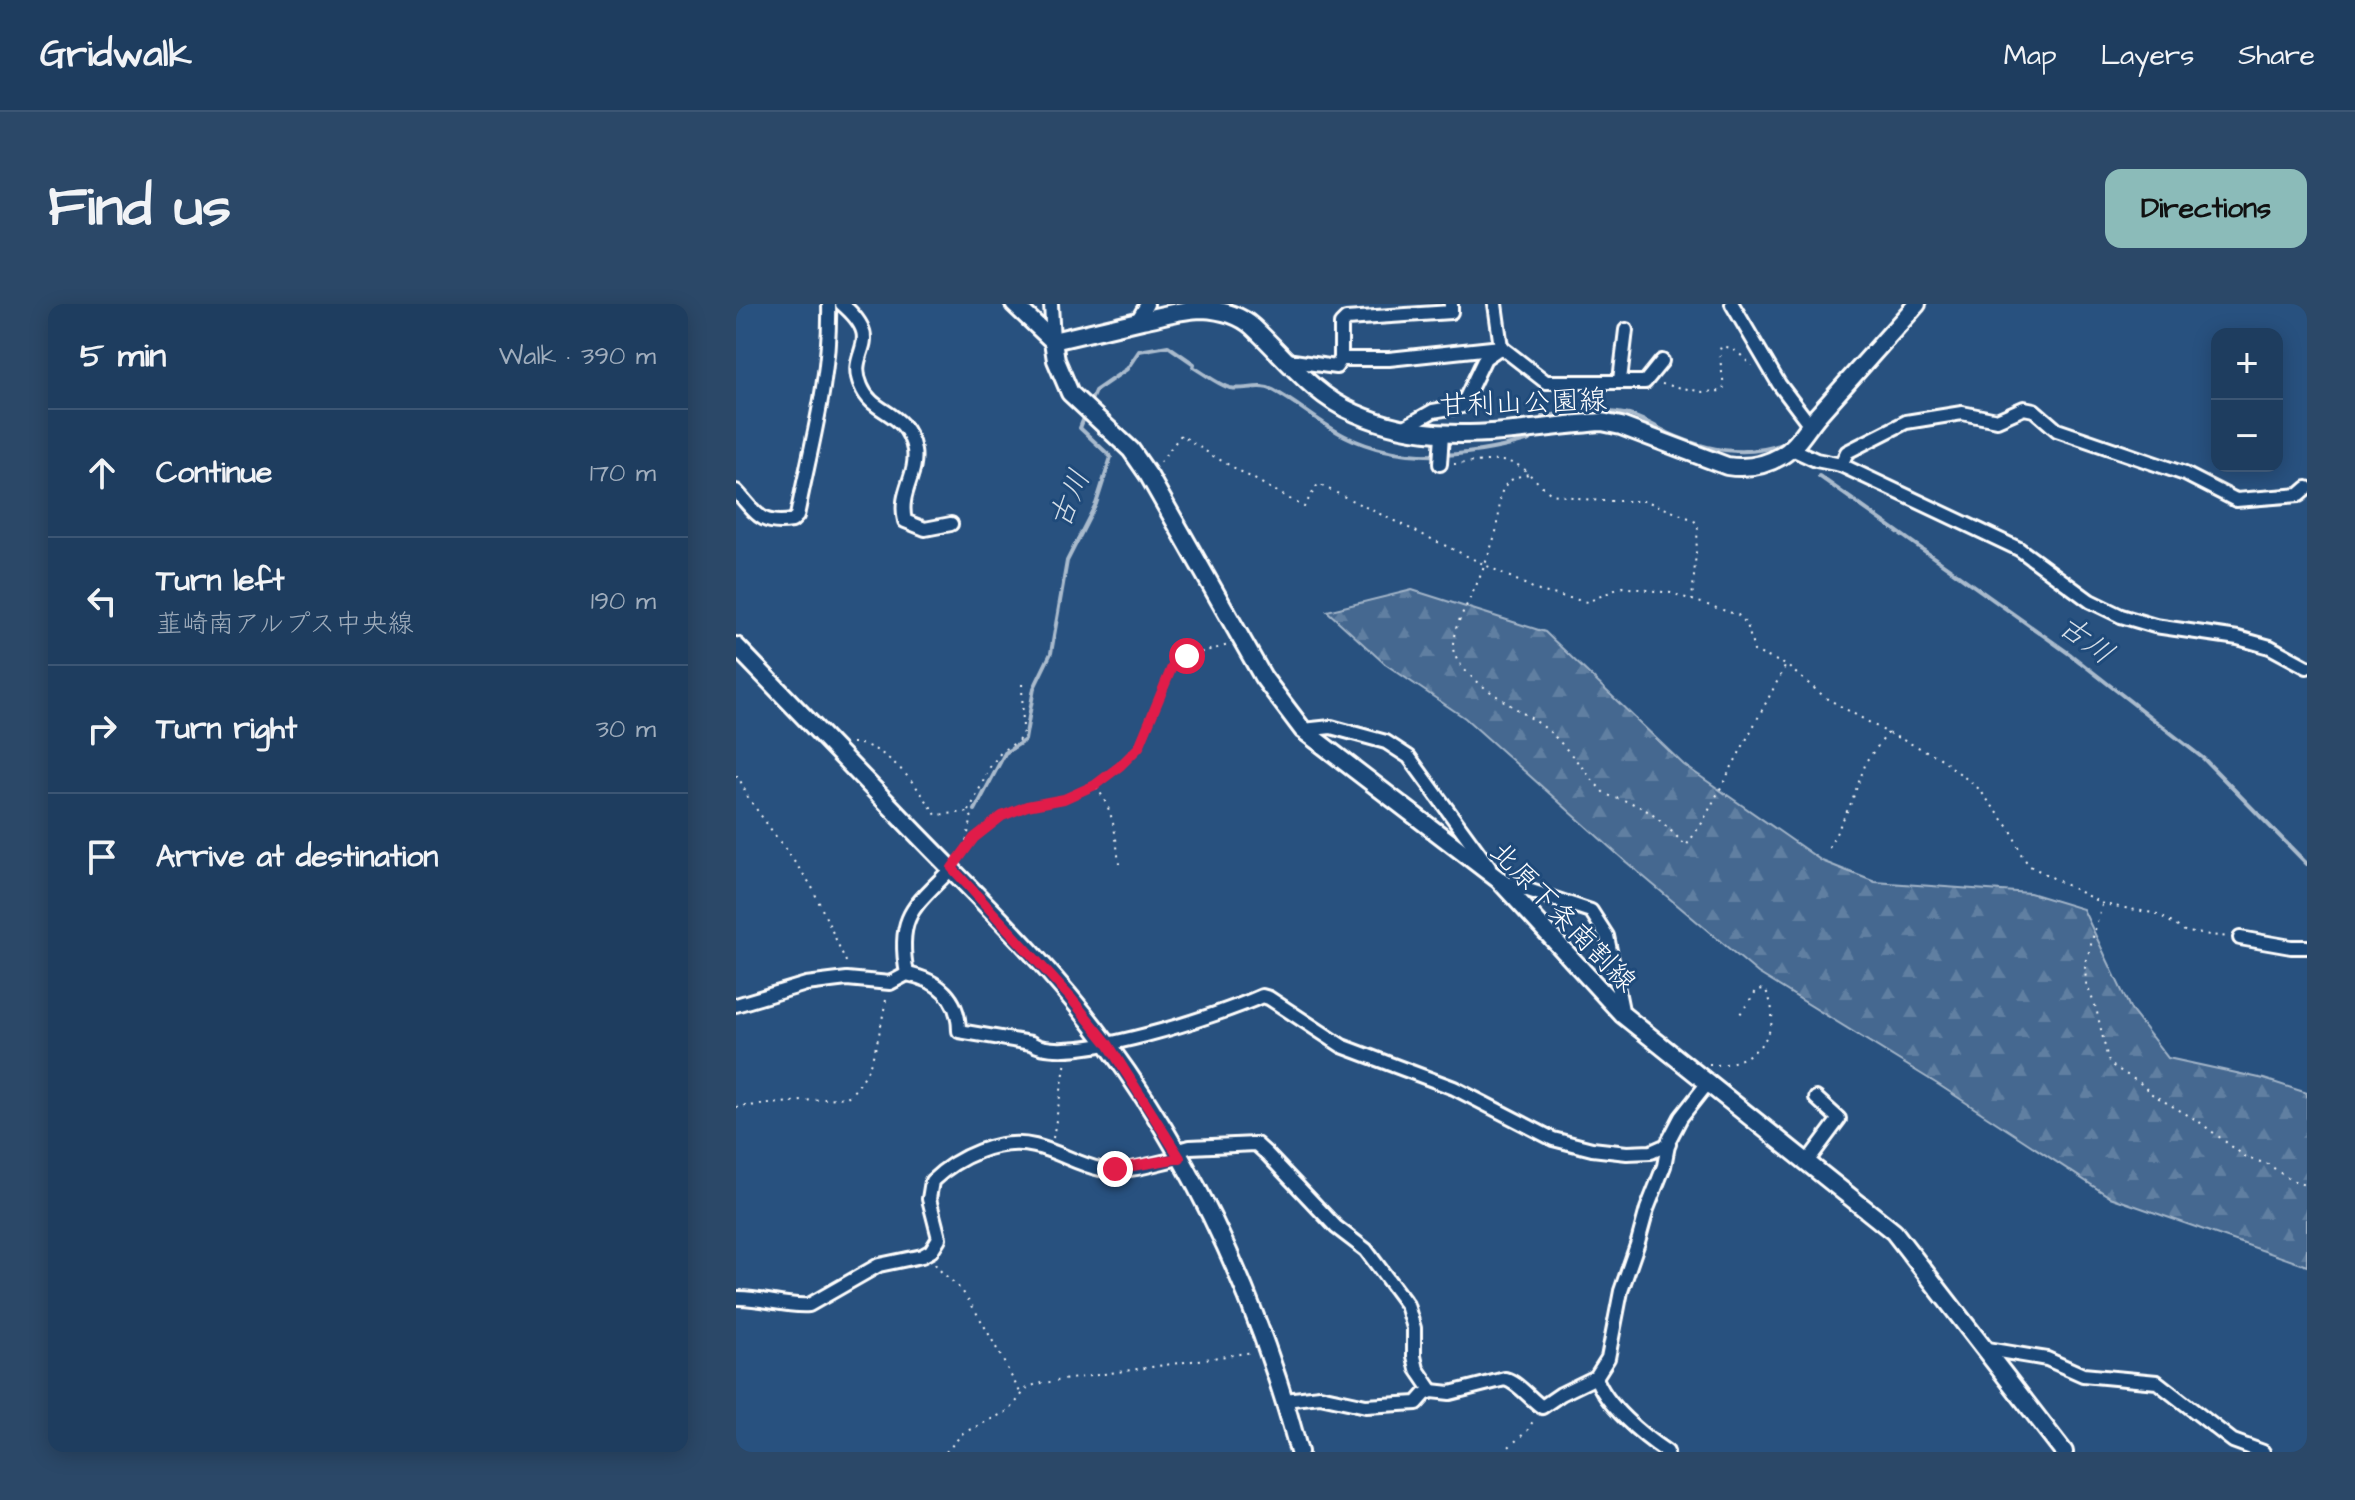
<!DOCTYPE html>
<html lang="en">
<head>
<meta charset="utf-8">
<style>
  body { margin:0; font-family:"Architects Daughter","Klee One",sans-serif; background:#2b4868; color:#f1f3f6 }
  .controls { position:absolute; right:24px; top:24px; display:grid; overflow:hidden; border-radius:16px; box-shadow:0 4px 20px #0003 }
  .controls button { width:72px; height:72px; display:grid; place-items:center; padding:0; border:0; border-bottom:2px solid #3c5674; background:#1e3d5f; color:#f1f3f6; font:40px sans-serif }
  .stop { position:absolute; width:24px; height:24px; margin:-18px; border:6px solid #e11d48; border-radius:50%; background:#fff }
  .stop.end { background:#e11d48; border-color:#fff; box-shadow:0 2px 8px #0008 }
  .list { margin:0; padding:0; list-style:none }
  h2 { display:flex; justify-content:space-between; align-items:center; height:104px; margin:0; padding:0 32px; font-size:34px }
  h2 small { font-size:26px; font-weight:400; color:#a1aebd }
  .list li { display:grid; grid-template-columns:52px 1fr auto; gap:24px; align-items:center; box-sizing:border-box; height:128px; padding:0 32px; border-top:2px solid #3c5674 }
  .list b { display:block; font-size:30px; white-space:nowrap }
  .list p { margin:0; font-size:26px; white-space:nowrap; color:#a1aebd }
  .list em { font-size:26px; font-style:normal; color:#a1aebd }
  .icon { flex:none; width:44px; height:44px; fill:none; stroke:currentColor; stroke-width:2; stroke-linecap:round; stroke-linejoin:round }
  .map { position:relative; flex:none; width:1571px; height:1148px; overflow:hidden; border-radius:16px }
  header { display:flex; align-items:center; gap:48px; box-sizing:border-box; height:112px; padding:0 40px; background:#1e3d5f; border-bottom:2px solid #3c5674 }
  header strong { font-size:38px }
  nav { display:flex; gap:44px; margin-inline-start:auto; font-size:28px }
  .intro { display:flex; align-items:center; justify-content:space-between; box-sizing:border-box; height:192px; padding:0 48px }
  h1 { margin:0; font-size:56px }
  .button { padding:20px 36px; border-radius:16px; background:#8bbbb9; color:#111; font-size:28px; font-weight:700 }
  main { display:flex; gap:48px; padding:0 48px }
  aside { flex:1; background:#1e3d5f; border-radius:16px; box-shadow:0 4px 20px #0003 }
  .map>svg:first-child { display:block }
</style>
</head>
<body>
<header>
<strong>Gridwalk</strong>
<nav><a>Map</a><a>Layers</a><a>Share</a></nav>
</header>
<div class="intro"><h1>Find us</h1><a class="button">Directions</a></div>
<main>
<aside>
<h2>5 min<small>Walk · 390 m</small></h2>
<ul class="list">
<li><svg class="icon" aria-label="ahead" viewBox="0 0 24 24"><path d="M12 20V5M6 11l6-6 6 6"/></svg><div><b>Continue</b></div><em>170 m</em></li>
<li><svg class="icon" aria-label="left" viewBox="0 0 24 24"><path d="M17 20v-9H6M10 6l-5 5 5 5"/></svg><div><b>Turn left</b><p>韮崎南アルプス中央線</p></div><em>190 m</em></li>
<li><svg class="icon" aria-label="right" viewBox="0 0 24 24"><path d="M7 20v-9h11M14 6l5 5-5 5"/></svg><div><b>Turn right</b></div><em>30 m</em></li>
<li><svg class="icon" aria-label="arrive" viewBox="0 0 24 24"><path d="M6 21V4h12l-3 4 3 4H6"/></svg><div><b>Arrive at destination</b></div></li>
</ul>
</aside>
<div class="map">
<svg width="1571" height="1148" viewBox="0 0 1571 1148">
  <defs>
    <pattern id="forest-firs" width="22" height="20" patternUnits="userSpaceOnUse" patternTransform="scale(2)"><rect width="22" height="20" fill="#446890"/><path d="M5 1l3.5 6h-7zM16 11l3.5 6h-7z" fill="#607fa1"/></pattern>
  </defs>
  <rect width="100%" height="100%" fill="#28517f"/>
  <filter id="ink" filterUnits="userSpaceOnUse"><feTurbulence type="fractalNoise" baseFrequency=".0125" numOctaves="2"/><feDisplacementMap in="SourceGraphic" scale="16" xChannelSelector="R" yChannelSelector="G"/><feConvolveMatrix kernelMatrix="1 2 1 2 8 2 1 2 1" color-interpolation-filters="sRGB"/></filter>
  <g filter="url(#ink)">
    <polygon fill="url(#forest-firs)" stroke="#a2b4c8" stroke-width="2" points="676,286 809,328 948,461 1086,557 1139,578 1294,589 1347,605 1395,706 1432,754 1528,775 1571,789 1571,962 1374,893 1203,781 1022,669 889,557 729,414 649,360 591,307"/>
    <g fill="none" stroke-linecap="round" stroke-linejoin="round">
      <g stroke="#aabbcd" stroke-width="4">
        <path d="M353,101l6,-14 32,-22 12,-18 29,-5 26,18 -1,3c11,6 25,18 37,21 14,3 30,-5 43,2 25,13 46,33 72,46 57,29 125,21 185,4"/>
        <path d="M806,112c28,-2 59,-8 87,-1 14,4 27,12 39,18 37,17 77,25 115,11"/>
        <polyline points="1083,172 1335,351 1468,455 1571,560"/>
        <polyline points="239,506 269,449 289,436 298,384 315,349 331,257 360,200 375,153 344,124 350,109"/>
      </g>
      <defs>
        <g id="minor">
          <path d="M106,0c46,40 3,46 19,82 12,30 45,23 53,64 4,26 -16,42 -9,71l20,8 26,-5"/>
          <polyline points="315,0 317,37"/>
          <polyline points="996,0 1043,80 1074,121"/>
          <polyline points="401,17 411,0"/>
          <polyline points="605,55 605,20 610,15 715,8 715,0"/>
          <polyline points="550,56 600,63 605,55 653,55 765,43 759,0"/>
          <polyline points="884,76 890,26"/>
          <polyline points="667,124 697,107 726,102 749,54 765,43 810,78 909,78 926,57"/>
          <polyline points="1056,145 1080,156 1105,161 1283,245 1354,297 1385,312 1419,322 1502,334 1534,343 1571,363"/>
          <polyline points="704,160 706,131"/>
          <polyline points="1105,161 1111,148 1170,118 1226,109 1261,116 1288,104 1298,106 1321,126 1449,170 1500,196 1563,191 1571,184"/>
          <path d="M0,187c20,21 23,35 56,30l5,-5c14,-71 34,-139 32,-212"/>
          <polyline points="567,426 595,423 650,438 673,453 753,563"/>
          <polyline points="765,577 855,607 871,632 887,711"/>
          <polyline points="1504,634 1555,643 1571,643"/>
          <path d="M171,670c-11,-59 7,-67 45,-106"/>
          <path d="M0,701l70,-21 41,-5 43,4 17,-9c31,6 52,24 52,57l72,12c36,24 191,-29 231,-47l7,2 73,48 112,42 99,51 39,10 35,4 24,-1 18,-8"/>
          <polyline points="440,847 454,843 520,840 531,850 600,923 630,946 671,1001 678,1024 678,1052 681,1065 696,1087"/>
          <polyline points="1071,858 1103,815 1080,794"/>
          <path d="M0,994c25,-1 49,9 73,7l70,-40 43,-9 9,-5 8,-13 -10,-39 3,-18c25,-24 67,-44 103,-35 22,5 42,18 65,23 25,5 56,-6 80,-11"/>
          <polyline points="1251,1045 1311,1055 1347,1071 1421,1078 1497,1137 1527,1148"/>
          <path d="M860,1073c9,28 47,59 71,75"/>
          <path d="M549,1096l35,-4 46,10 51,-3 8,-9 7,-3 18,2 55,-14c14,4 25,20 37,28l19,-13 35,-17 12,-19 13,-67 17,-49 9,-33 17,-43 5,-26 12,-23 26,-33"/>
        </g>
        <g id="major">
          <path d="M278,0l39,37c30,-7 60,-14 89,-21 20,-4 40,-11 60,-11 18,1 38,6 51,18 33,31 60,68 102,86 83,37 161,15 247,9l19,4 106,40c19,3 37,0 54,-10 16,-9 25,-27 37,-41 33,-37 66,-74 99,-111"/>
          <polyline points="317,37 320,56 334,89 395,146 413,172 527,373 567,426 763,576 887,711 1158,928 1328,1148"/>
          <path d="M0,342c60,62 120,125 180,187 66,68 135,134 191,211 90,122 153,262 192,408"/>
        </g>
      </defs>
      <use href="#minor" stroke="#fff" stroke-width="18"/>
      <use href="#major" stroke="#fff" stroke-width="22"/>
      <g stroke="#fff" stroke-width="2" stroke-dasharray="2 6" stroke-linecap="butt">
        <path d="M926,80l41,8 20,-1 1,-5 -5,-34 2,-5c13,-2 22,11 31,19"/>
        <polyline points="424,158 445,131 477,152 568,203 582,180 803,287 851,298 886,283 935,289 1002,311 1011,320 1018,347 1050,361 1090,394 1152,429 1203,453 1243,485 1275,526 1286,552 1294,562 1367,600 1422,610 1450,628 1492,633"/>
        <path d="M718,160c24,-1 58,-11 75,10 -40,7 -24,31 -34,61 -6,19 -13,39 -22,57 -7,16 -19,33 -20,52 -3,33 75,68 97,88 19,18 36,41 53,60 10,7 21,7 31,12 20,8 37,27 52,42l16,-23 84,-158"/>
        <polyline points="794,171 815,190 863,197 910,197 958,216 962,224 956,296"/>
        <path d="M116,439c35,1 67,45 84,72l33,-3 3,6 -9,34"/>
        <polyline points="0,472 2,472 13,495 75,581 112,662"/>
        <path d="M360,483c18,23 20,49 23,77"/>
        <polyline points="233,507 254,463 266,447 282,437 287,428 286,377"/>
        <polyline points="1093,544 1115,499 1131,456 1152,429"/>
        <polyline points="223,553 238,534 266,512 291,502 328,495 359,481 384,462 403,443 436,363 451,352 493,341"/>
        <polyline points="1366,601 1349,662 1350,679 1360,704 1372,756 1377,762 1407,781 1414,789 1462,817 1511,854 1532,860 1553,875 1571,882"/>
        <path d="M973,761c43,2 79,-33 56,-76l-8,1 -17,24"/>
        <path d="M0,803l111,-10c28,-21 33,-70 40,-102"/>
        <polyline points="317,834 330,757"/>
        <path d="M199,960c8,12 22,19 30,31 22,32 37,65 56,99"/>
        <polyline points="210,1148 227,1129 274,1106 290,1085 300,1080 517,1048"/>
        <polyline points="767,1148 791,1127 799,1114"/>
      </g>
      <use href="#minor" stroke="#1f4a7a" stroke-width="12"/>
      <use href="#major" stroke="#1f4a7a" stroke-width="16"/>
    </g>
  </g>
  <g fill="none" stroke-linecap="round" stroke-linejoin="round" filter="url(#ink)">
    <polyline stroke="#e11d48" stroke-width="10" points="379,865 444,854 372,740 334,693 216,564 238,534 266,512 291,502 328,495 359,481 384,462 403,443 436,363 451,352"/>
  </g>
  <g text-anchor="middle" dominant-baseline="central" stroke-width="6" stroke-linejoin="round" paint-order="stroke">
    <g font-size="28" fill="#fff" stroke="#1f4a7a">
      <text transform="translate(787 99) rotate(-2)">甘利山公園線</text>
      <text transform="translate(827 613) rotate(46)">北原下条南割線</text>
    </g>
    <g font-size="30" font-style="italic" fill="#d4dde6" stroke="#1f4a7a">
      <text transform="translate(334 195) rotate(-67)">古川</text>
      <text transform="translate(1350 336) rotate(37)">古川</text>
    </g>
  </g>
</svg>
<div class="controls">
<button>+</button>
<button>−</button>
</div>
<div class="stop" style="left:451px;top:352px"></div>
<div class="stop end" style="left:379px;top:865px"></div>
</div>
</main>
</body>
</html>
